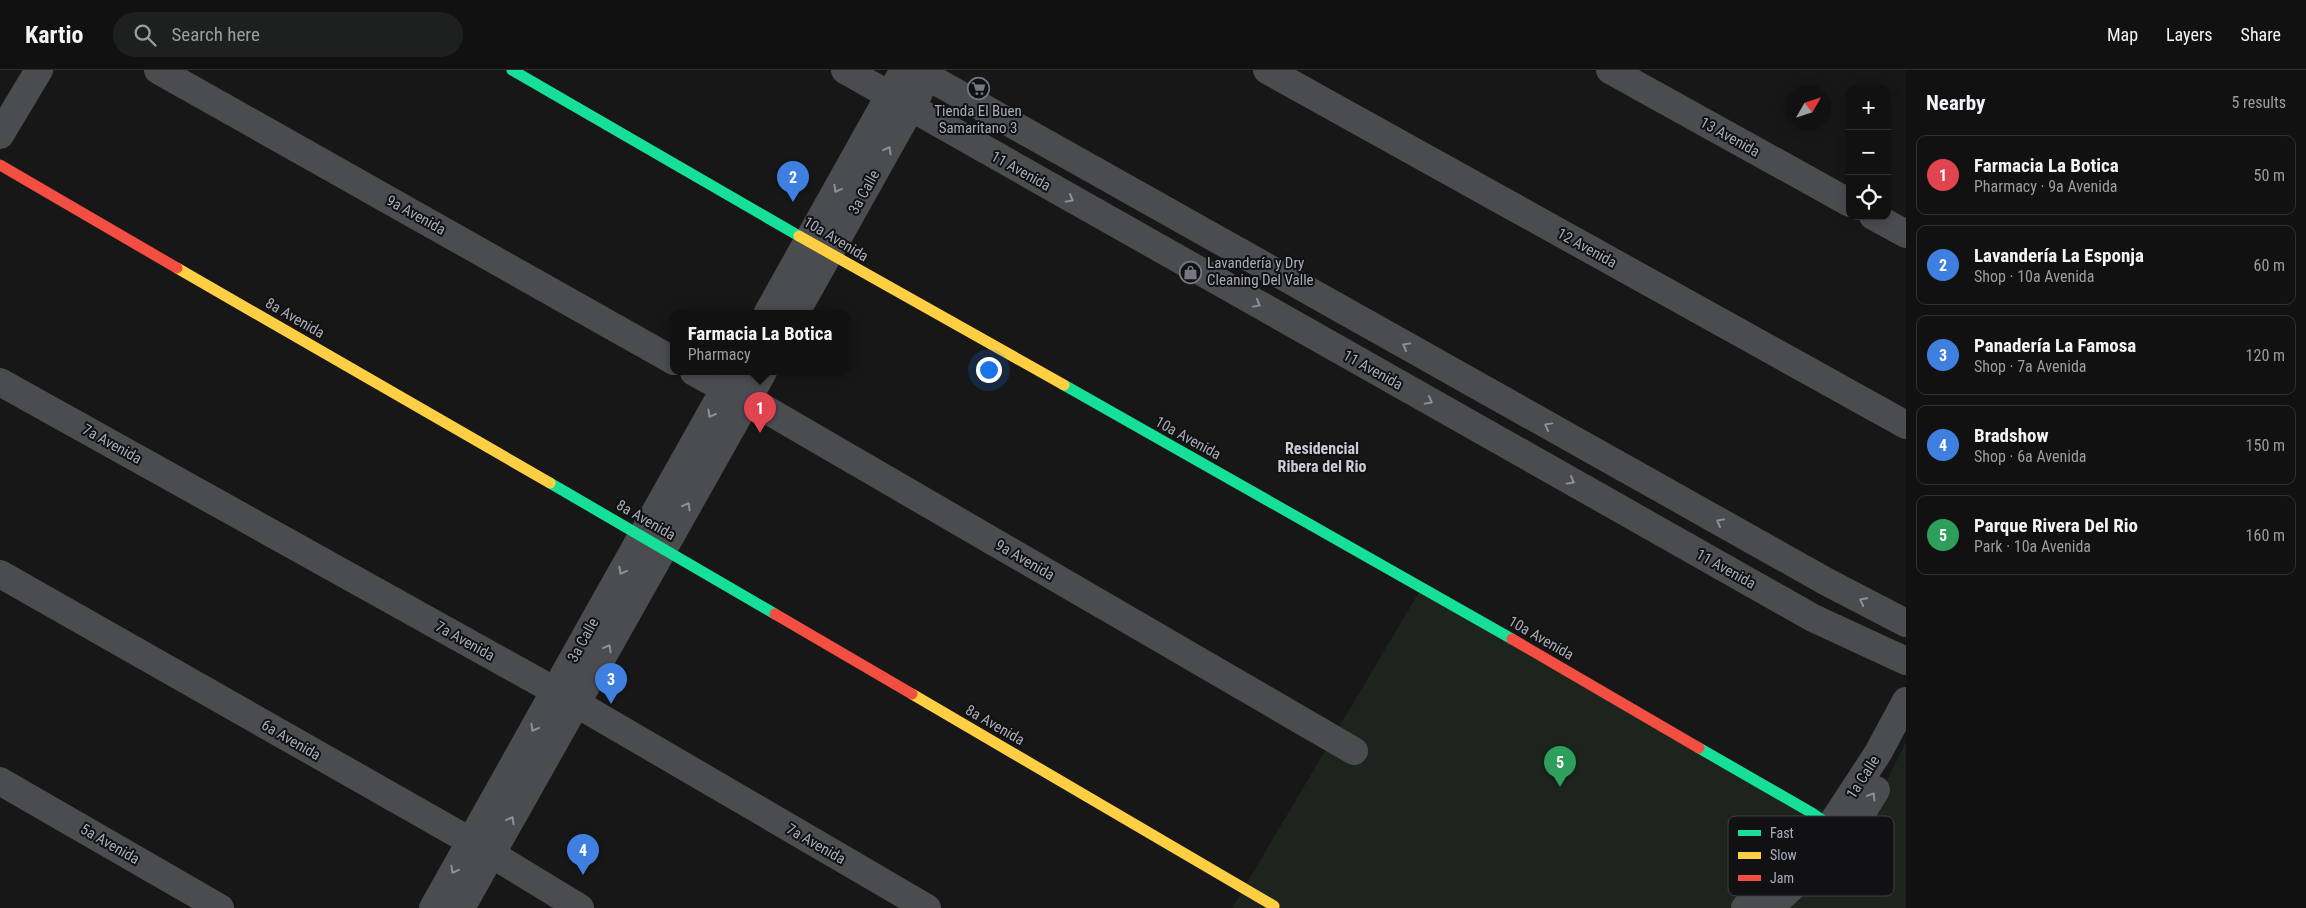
<!DOCTYPE html>
<html lang="en">
<head>
<meta charset="utf-8">
<style>
  body { margin:0; font-family:"Roboto Condensed",sans-serif; background:#1e1f1f; color:#f1f3f6 }
  .controls { position:absolute; right:15px; top:15px; display:grid; overflow:hidden; border-radius:10px; box-shadow:0 2px 12px #0003 }
  .controls button { width:45px; height:45px; display:grid; place-items:center; padding:0; border:0; border-bottom:1px solid #303131; background:#111; color:#f1f3f6; font:25px sans-serif }
  .compass { position:absolute; left:1786px; top:15px; width:45px; height:45px; border-radius:50%; background:#111; box-shadow:0 2px 12px #0003; rotate:51deg }
  .you { position:absolute; left:988px; top:299px; width:18px; height:18px; margin:-12px; border:4px solid #fff; border-radius:50%; background:#1a73e8; box-shadow:0 0 0 8px #1a73e833 }
  .badge { display:grid; place-items:center; width:32px; height:32px; border-radius:50%; background:#757880; color:#fff; font-size:16px; font-weight:700 }
  .pin { position:absolute; translate:-50% -41px; filter:drop-shadow(0 1px 2px #0008) }
  .pin::after { content:''; position:absolute; top:26px; width:18px; height:15px; background:inherit; clip-path:polygon(0 0,100% 0,50% 100%) }
  .popup { position:absolute; left:670px; top:240px; width:180px; height:65px; box-sizing:border-box; display:grid; place-content:center; border-radius:10px; background:#111; filter:drop-shadow(0 1px 4px #0005); font-size:16px; white-space:nowrap; color:#9c9d9f }
  .popup b { font-size:19px; color:#f1f3f6 }
  .popup::after { content:''; position:absolute; left:50%; top:100%; margin-left:-10px; border:10px solid transparent; border-top-color:#111 }
  .list { margin:0; padding:0; list-style:none }
  h2 { display:flex; justify-content:space-between; align-items:center; height:65px; margin:0; padding:0 20px; font-size:21px }
  h2 small { font-size:16px; font-weight:400; color:#9c9d9f }
  .list li { display:grid; grid-template-columns:32px 1fr auto; gap:15px; align-items:center; box-sizing:border-box; height:80px; margin:0 10px 10px; padding:0 10px; border:1px solid #303131; border-radius:10px }
  .list b { display:block; font-size:19px; white-space:nowrap }
  .list p { margin:0; font-size:16px; white-space:nowrap; color:#9c9d9f }
  .list em { font-size:16px; font-style:normal; color:#9c9d9f }
  .icon { flex:none; width:28px; height:28px; fill:none; stroke:currentColor; stroke-width:2; stroke-linecap:round; stroke-linejoin:round }
  .map { position:relative; flex:none; width:1906px; height:838px; overflow:hidden }
  header { display:flex; align-items:center; gap:30px; box-sizing:border-box; height:70px; padding:0 25px; background:#111; border-bottom:1px solid #303131 }
  header strong { font-size:24px }
  nav { display:flex; gap:28px; margin-inline-start:auto; font-size:18px }
  .search { width:350px; height:45px; background:#1e1f1f; display:flex; align-items:center; gap:12px; box-sizing:border-box; padding:0 18px; border-radius:28px; color:#9c9d9f; font-size:19px }
  main { display:flex }
  aside { flex:1; background:#111 }
  .map>svg:first-child { display:block }
</style>
</head>
<body>
<header>
<strong>Kartio</strong>
<div class="search"><svg class="icon" aria-label="search" viewBox="0 0 24 24"><circle cx="10" cy="10" r="6"/><path d="M15 15l6 6"/></svg>Search here</div>
<nav><a>Map</a><a>Layers</a><a>Share</a></nav>
</header>
<main>
<div class="map">
<svg width="1906" height="838" viewBox="0 0 1906 838">
  <rect width="100%" height="100%" fill="#171717"/>
  <polygon fill="#1d241e" points="1422,517 1797,734 1868,749 1906,672 1906,838 1232,838"/>
  <g fill="none" stroke-linecap="round" stroke-linejoin="round">
    <g stroke="#4b4c50" stroke-width="28">
      <polyline points="158,0 674,291"/>
      <polyline points="845,0 1813,548 1906,591"/>
      <polyline points="916,0 1827,512 1906,553"/>
      <polyline points="1267,0 1906,355"/>
      <polyline points="1610,0 1850,133"/>
      <polyline points="0,65 39,0"/>
      <polyline points="1873,146 1906,164"/>
      <polyline points="767,244 898,10"/>
      <polyline points="795,244 919,23"/>
      <polyline points="694,302 725,319 748,329 1354,681"/>
      <polyline points="0,312 555,621 927,838"/>
      <polyline points="0,504 470,771 580,838"/>
      <polyline points="0,711 220,838"/>
      <polyline points="433,838 734,302"/>
      <polyline points="461,838 763,302"/>
      <polyline points="1745,838 1778,804 1831,755 1878,683 1906,631"/>
      <polyline points="1769,838 1847,767 1876,720"/>
    </g>
    <g stroke="#16e098" stroke-width="11">
      <polyline points="512,0 799,166"/>
      <polyline points="1064,315 1512,569"/>
      <polyline points="550,413 775,544"/>
      <polyline points="1699,678 1812,743 1847,767"/>
    </g>
    <g stroke="#ffcf43" stroke-width="11">
      <polyline points="799,166 1064,315"/>
      <polyline points="177,198 550,413"/>
      <polyline points="912,624 1274,836"/>
    </g>
    <g stroke="#f24e42" stroke-width="11">
      <polyline points="0,95 177,198"/>
      <polyline points="775,544 912,624"/>
      <polyline points="1512,569 1699,678"/>
    </g>
  </g>
  <defs><path id="oneway-chevron" d="M-2-3.5L2.5 0L-2 3.5" fill="none" stroke-width="1.6" stroke-linecap="round" stroke-linejoin="round" transform="scale(1.25)"/></defs>
  <g stroke="#8c9099">
    <use href="#oneway-chevron" transform="translate(888 80) rotate(-61)"/>
    <use href="#oneway-chevron" transform="translate(837 119) rotate(119)"/>
    <use href="#oneway-chevron" transform="translate(1070 129) rotate(29)"/>
    <use href="#oneway-chevron" transform="translate(1257 234) rotate(29)"/>
    <use href="#oneway-chevron" transform="translate(1406 276) rotate(-151)"/>
    <use href="#oneway-chevron" transform="translate(1429 331) rotate(29)"/>
    <use href="#oneway-chevron" transform="translate(711 344) rotate(119)"/>
    <use href="#oneway-chevron" transform="translate(1548 356) rotate(-151)"/>
    <use href="#oneway-chevron" transform="translate(1571 411) rotate(29)"/>
    <use href="#oneway-chevron" transform="translate(687 436) rotate(-61)"/>
    <use href="#oneway-chevron" transform="translate(1720 452) rotate(-151)"/>
    <use href="#oneway-chevron" transform="translate(622 501) rotate(119)"/>
    <use href="#oneway-chevron" transform="translate(1863 531) rotate(-153)"/>
    <use href="#oneway-chevron" transform="translate(608 578) rotate(-61)"/>
    <use href="#oneway-chevron" transform="translate(534 658) rotate(119)"/>
    <use href="#oneway-chevron" transform="translate(1872 726) rotate(-59)"/>
    <use href="#oneway-chevron" transform="translate(511 750) rotate(-61)"/>
    <use href="#oneway-chevron" transform="translate(454 800) rotate(119)"/>
  </g>
  <defs>
    <symbol id="supermarket-ring" viewBox="-11 -11 22 22"><circle r="9.5" fill="#111113" stroke="#757880" stroke-width="1.5"/><path d="M-6-5.5h2.5l.6 2H6L4.5 2H-2.5L-4.4-4H-6ZM-1.5 3.2a1.3 1.3 0 1 0 .1 0ZM3 3.2a1.3 1.3 0 1 0 .1 0Z" fill="#757880"/></symbol>
    <symbol id="shop-ring" viewBox="-11 -11 22 22"><circle r="9.5" fill="#111113" stroke="#757880" stroke-width="1.5"/><path d="M-5-2.5h2.3a2.7 3.5 0 0 1 5.4 0H5L5.5 6h-11ZM-1.5-2.5h3a1.5 2.3 0 0 0-3 0Z" fill="#757880"/></symbol>
  </defs>
  <g fill-rule="evenodd">
    <use href="#supermarket-ring" x="966" y="6" width="25" height="25"/>
    <use href="#shop-ring" x="1178" y="190" width="25" height="25"/>
  </g>
  <g text-anchor="middle" dominant-baseline="central" stroke-width="4" stroke-linejoin="round" paint-order="stroke">
    <g font-size="15" fill="#a8adb8" stroke="#111113">
      <text x="978" y="41">Tienda El Buen<tspan x="978" dy="17">Samaritano 3</tspan></text>
      <text x="1207" y="193" text-anchor="start">Lavandería y Dry<tspan x="1207" dy="17">Cleaning Del Valle</tspan></text>
    </g>
    <g font-size="15" fill="#a8adb8" stroke="#111113">
      <text transform="translate(1730 67) rotate(29)">13 Avenida</text>
      <text transform="translate(1021 101) rotate(29)">11 Avenida</text>
      <text transform="translate(864 122) rotate(-61)">3a Calle</text>
      <text transform="translate(416 145) rotate(29)">9a Avenida</text>
      <text transform="translate(836 169) rotate(31)">10a Avenida</text>
      <text transform="translate(1587 178) rotate(29)">12 Avenida</text>
      <text transform="translate(295 248) rotate(30)">8a Avenida</text>
      <text transform="translate(1373 300) rotate(29)">11 Avenida</text>
      <text transform="translate(1188 368) rotate(29)">10a Avenida</text>
      <text transform="translate(112 374) rotate(29)">7a Avenida</text>
      <text transform="translate(646 450) rotate(30)">8a Avenida</text>
      <text transform="translate(1025 490) rotate(30)">9a Avenida</text>
      <text transform="translate(1726 499) rotate(29)">11 Avenida</text>
      <text transform="translate(1541 568) rotate(30)">10a Avenida</text>
      <text transform="translate(583 570) rotate(-61)">3a Calle</text>
      <text transform="translate(465 571) rotate(29)">7a Avenida</text>
      <text transform="translate(995 655) rotate(30)">8a Avenida</text>
      <text transform="translate(291 670) rotate(30)">6a Avenida</text>
      <text transform="translate(1863 707) rotate(-57)">1a Calle</text>
      <text transform="translate(110 774) rotate(30)">5a Avenida</text>
      <text transform="translate(816 774) rotate(30)">7a Avenida</text>
    </g>
    <g font-size="16" font-weight="bold" fill="#c9ccd4" stroke="#111113">
      <text x="1322" y="378">Residencial<tspan x="1322" dy="18">Ribera del Rio</tspan></text>
    </g>
  </g>
  <rect x="1728" y="746" width="166" height="80" rx="8" fill="#111113" stroke="#3e4045" stroke-width="1"/>
  <rect x="1738" y="760" width="23" height="6" fill="#16e098"/>
  <rect x="1738" y="782" width="23" height="7" fill="#ffcf43"/>
  <rect x="1738" y="805" width="23" height="6" fill="#f24e42"/>
  <g font-size="14" fill="#a8adb8">
    <text x="1770" y="768">Fast</text>
    <text x="1770" y="790">Slow</text>
    <text x="1770" y="813">Jam</text>
  </g>
</svg>
<div class="controls">
<button>+</button>
<button>−</button>
<button><svg class="icon" aria-label="locate" viewBox="0 0 24 24"><circle cx="12" cy="12" r="6"/><path d="M12 2v4M12 18v4M2 12h4M18 12h4"/></svg></button>
</div>
<svg class="compass" viewBox="-18 -18 36 36"><path d="M0-13l5 13h-10z" fill="#e53935"/><path d="M0 13l5-13h-10z" fill="#9c9d9f"/></svg>
<div class="you"></div>
<div class="pin badge" style="left:760px;top:363px;background:#e0444e">1</div>
<div class="popup"><b>Farmacia La Botica</b>Pharmacy</div>
<div class="pin badge" style="left:793px;top:132px;background:#3f7fe0">2</div>
<div class="pin badge" style="left:611px;top:634px;background:#3f7fe0">3</div>
<div class="pin badge" style="left:583px;top:805px;background:#3f7fe0">4</div>
<div class="pin badge" style="left:1560px;top:717px;background:#2e9e5b">5</div>
</div>
<aside>
<h2>Nearby<small>5 results</small></h2>
<ul class="list">
<li><span class="badge" style="background:#e0444e">1</span><div><b>Farmacia La Botica</b><p>Pharmacy · 9a Avenida</p></div><em>50 m</em></li>
<li><span class="badge" style="background:#3f7fe0">2</span><div><b>Lavandería La Esponja</b><p>Shop · 10a Avenida</p></div><em>60 m</em></li>
<li><span class="badge" style="background:#3f7fe0">3</span><div><b>Panadería La Famosa</b><p>Shop · 7a Avenida</p></div><em>120 m</em></li>
<li><span class="badge" style="background:#3f7fe0">4</span><div><b>Bradshow</b><p>Shop · 6a Avenida</p></div><em>150 m</em></li>
<li><span class="badge" style="background:#2e9e5b">5</span><div><b>Parque Rivera Del Rio</b><p>Park · 10a Avenida</p></div><em>160 m</em></li>
</ul>
</aside>
</main>
</body>
</html>
